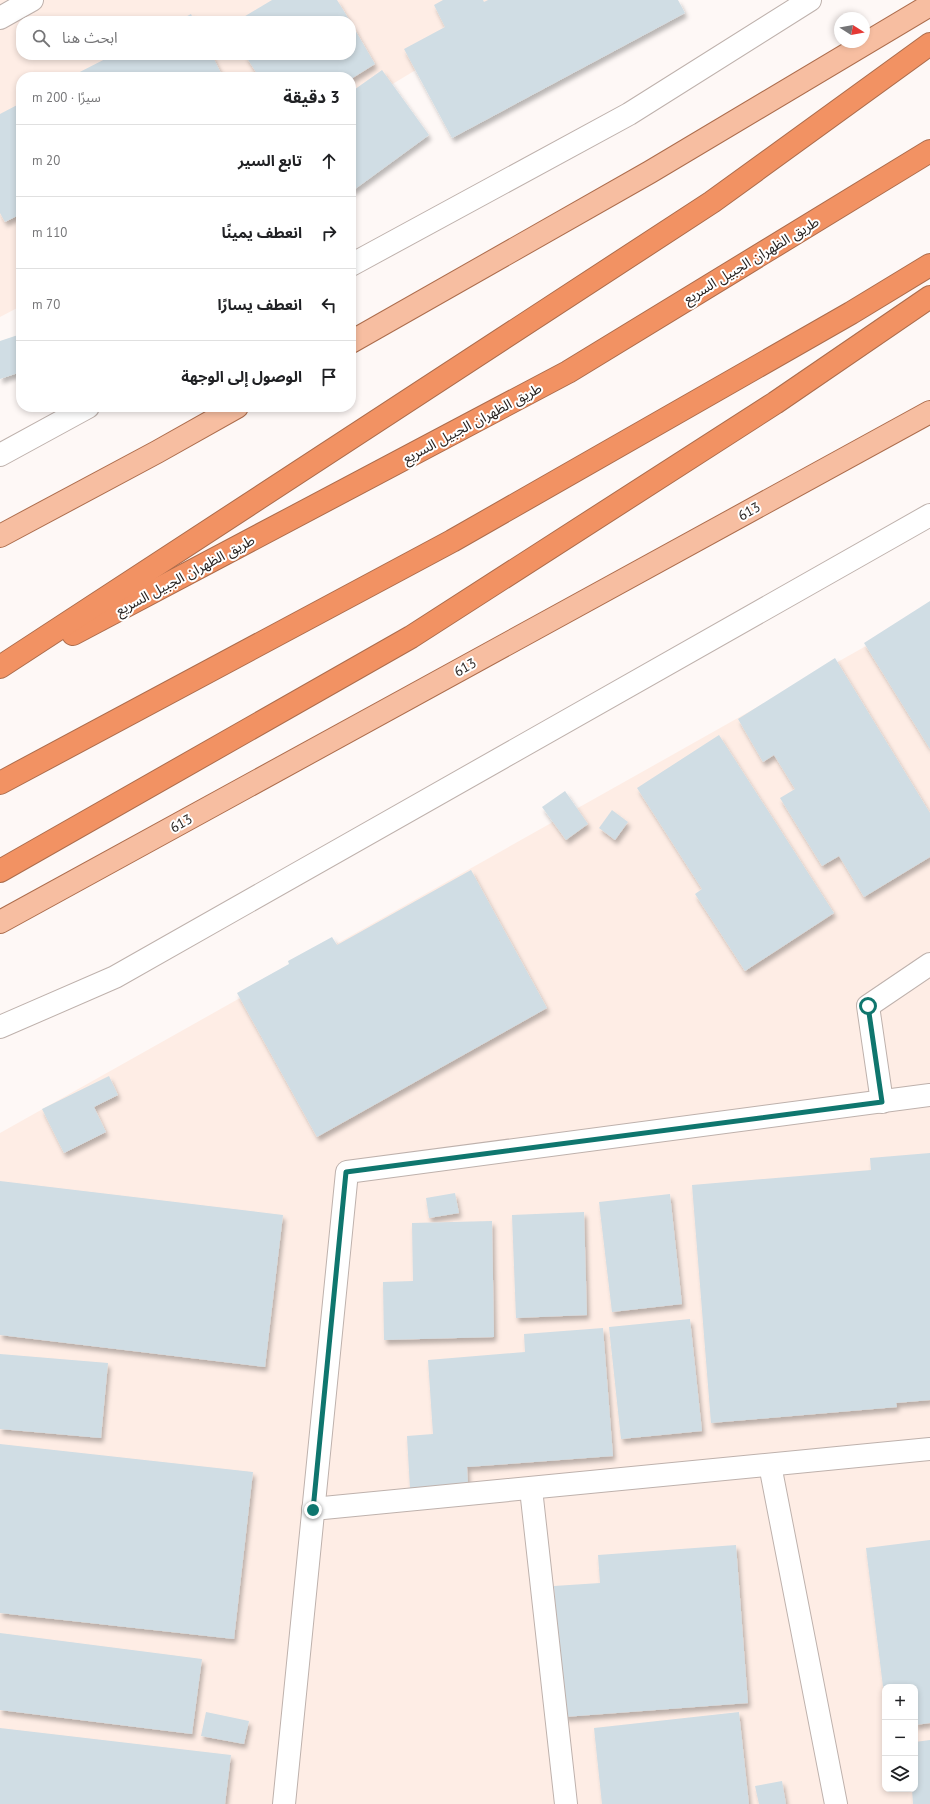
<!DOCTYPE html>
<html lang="ar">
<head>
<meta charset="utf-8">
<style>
  body { margin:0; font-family:"PT Sans","Noto Sans Arabic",sans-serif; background:#f2f2f2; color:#202124; direction:rtl }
  .controls { position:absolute; right:12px; bottom:12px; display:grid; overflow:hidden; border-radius:8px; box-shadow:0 2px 6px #0003 }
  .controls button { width:36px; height:36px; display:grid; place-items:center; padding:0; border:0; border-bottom:1px solid #e0e0e0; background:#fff; color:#202124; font:20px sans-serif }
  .compass { position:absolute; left:834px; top:12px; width:36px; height:36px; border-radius:50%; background:#fff; box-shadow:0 2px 6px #0003; rotate:101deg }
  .stop { position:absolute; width:12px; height:12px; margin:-9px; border:3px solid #0f766e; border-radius:50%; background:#fff }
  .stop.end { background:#0f766e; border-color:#fff; box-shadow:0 1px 4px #0008 }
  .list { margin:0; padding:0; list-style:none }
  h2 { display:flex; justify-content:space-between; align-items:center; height:52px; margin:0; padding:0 16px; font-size:17px }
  h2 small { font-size:13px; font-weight:400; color:#757577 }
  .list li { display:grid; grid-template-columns:26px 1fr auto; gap:12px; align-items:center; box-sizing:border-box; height:72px; padding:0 16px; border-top:1px solid #e0e0e0 }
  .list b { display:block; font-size:15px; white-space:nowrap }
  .list em { font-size:13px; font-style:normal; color:#757577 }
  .icon { flex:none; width:22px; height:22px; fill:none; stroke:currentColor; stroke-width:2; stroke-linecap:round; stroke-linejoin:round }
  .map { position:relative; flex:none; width:930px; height:1804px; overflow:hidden; direction:ltr }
  .search { position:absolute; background:#fff; box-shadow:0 2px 6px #0003; left:16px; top:16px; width:340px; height:44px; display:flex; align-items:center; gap:10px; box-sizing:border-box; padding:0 14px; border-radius:16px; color:#757577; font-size:15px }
  .panel { position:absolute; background:#fff; box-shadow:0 2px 6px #0003; left:16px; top:72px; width:340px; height:340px; border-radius:16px; direction:rtl }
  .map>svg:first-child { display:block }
</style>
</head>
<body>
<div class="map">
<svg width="930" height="1804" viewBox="0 0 930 1804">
  <defs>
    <filter id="shadow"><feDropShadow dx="2.5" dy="4.5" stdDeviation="2" flood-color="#0004"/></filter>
  </defs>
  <rect width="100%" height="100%" fill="#fef8f6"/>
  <g fill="#feede5" fill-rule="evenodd">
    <path d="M0,0h532l-181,109v-32h-330v229l-21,11zM21,21h330v34h-330z"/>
    <path d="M930,610v1194h-930v-671zM885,1687h30v102h-30z"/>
  </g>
  <g fill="#d0dde4" filter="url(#shadow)">
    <polygon points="272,0 337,0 350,21 237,21"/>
    <polygon points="443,0 483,0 484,2 488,0 678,0 685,13 452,138 404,49 445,27 434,5"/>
    <polygon points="191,14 194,21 178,21"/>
    <polygon points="351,23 375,64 351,79 351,77 259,77 245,55 351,55"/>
    <polygon points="113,55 212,55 223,77 70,77"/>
    <polygon points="382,70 429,135 351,192 351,92"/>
    <polygon points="21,103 21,214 5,222 0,213 0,114"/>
    <polygon points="21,334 21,372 0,379 0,341"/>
    <polygon points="930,601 930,749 864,643"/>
    <polygon points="835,658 930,813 930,857 864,897 839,856 822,866 780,798 795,789 774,755 763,762 738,719"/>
    <polygon points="719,735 834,913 745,971 695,894 702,889 637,788"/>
    <polygon points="565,791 588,824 566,840 542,807"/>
    <polygon points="612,810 628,822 615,840 599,828"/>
    <polygon points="471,870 547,1008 317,1137 237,993 289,964 288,961 332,937 337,945"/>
    <polygon points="109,1076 118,1095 94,1107 106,1132 64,1153 42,1109"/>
    <polygon points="930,1153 930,1400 896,1403 897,1407 711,1423 692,1185 871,1170 870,1158"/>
    <polygon points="0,1181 283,1215 265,1367 0,1335"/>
    <polygon points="455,1193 459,1213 429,1218 426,1198"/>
    <polygon points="670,1194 682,1304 612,1312 599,1202"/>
    <polygon points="584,1212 587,1315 516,1318 512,1215"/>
    <polygon points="492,1221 494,1337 384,1340 383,1282 413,1281 412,1223"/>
    <polygon points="690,1319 702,1431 621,1439 609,1327"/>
    <polygon points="603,1328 613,1456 467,1467 468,1484 410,1489 407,1436 433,1434 428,1360 525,1352 524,1334"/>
    <polygon points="0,1354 108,1363 101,1438 0,1429"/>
    <polygon points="0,1444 253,1472 234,1639 0,1613"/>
    <polygon points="930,1540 930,1723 915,1725 915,1687 885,1687 884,1695 866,1548"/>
    <polygon points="736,1545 748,1703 564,1717 554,1586 600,1583 598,1555"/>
    <polygon points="0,1633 202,1659 192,1734 0,1710"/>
    <polygon points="206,1712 249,1721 244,1744 201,1736"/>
    <polygon points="739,1712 749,1804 602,1804 594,1728"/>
    <polygon points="0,1728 231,1755 225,1804 0,1804"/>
    <polygon points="930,1740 930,1804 913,1804 912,1789 915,1789 915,1742"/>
    <polygon points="782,1781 786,1804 759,1804 755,1786"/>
  </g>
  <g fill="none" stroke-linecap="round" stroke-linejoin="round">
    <defs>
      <g id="street">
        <polyline points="0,18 32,0"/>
        <polyline points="351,265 629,114 810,0"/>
        <polyline points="0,455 88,407"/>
        <polyline points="0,1027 115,977 930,515"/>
        <polyline points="882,1102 868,1006 930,964"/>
        <polyline points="770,1465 836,1804"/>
        <polyline points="531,1489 566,1804"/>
        <polyline points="313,1509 930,1449"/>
        <polyline points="284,1804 347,1172 930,1095"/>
      </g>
      <g id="primary">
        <polyline points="351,342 650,172 930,5"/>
        <polyline points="0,536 157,452 237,407"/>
        <polyline points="0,922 930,412"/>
      </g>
      <g id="highway">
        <polyline points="73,634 568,372 930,151"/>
        <polyline points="0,667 712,202 930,44"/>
        <polyline points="0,783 452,541 851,313 930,265"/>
        <polyline points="0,871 411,637 775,403 930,297"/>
      </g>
    </defs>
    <use href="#street" stroke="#beb1ac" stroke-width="24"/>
    <use href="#primary" stroke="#ac6c4c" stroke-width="24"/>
    <use href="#highway" stroke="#ac6c4c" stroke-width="24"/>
    <use href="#street" stroke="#fff" stroke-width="22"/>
    <use href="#primary" stroke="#f7bea1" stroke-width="22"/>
    <use href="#highway" stroke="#f29263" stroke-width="22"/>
  </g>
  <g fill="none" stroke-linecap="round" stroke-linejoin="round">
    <polyline stroke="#0f766e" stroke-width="5" points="313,1510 346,1172 882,1102 868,1006"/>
  </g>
  <g text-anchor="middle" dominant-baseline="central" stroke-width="4" stroke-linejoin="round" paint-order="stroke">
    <g font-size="14" fill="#292422" stroke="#fff">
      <text transform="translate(751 260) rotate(-31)">طريق الظهران الجبيل السريع</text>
      <text transform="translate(472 423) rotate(-28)">طريق الظهران الجبيل السريع</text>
      <text transform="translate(749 511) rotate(-29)">613</text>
      <text transform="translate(185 575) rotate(-28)">طريق الظهران الجبيل السريع</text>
      <text transform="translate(465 667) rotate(-29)">613</text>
      <text transform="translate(181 823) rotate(-29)">613</text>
    </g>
  </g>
</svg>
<div class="controls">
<button>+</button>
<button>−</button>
<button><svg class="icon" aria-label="layers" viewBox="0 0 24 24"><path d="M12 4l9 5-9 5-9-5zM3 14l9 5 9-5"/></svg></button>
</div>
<svg class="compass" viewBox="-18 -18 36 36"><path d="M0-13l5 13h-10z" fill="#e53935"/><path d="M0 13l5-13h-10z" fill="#757577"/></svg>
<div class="stop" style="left:868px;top:1006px"></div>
<div class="stop end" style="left:313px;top:1510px"></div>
<div class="search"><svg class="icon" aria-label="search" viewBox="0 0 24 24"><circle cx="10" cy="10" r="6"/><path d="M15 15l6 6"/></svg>ابحث هنا</div>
<section class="panel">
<h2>3 دقيقة<small>سيرًا · 200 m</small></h2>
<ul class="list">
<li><svg class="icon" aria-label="ahead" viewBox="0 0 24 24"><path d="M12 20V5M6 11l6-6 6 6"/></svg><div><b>تابع السير</b></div><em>20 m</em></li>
<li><svg class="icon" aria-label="right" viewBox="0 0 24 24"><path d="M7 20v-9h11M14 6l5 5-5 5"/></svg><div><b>انعطف يمينًا</b></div><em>110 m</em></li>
<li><svg class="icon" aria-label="left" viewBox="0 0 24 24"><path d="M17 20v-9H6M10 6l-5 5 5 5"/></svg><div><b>انعطف يسارًا</b></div><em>70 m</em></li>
<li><svg class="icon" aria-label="arrive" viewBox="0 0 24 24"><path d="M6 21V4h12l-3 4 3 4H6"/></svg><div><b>الوصول إلى الوجهة</b></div></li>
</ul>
</section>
</div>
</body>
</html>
